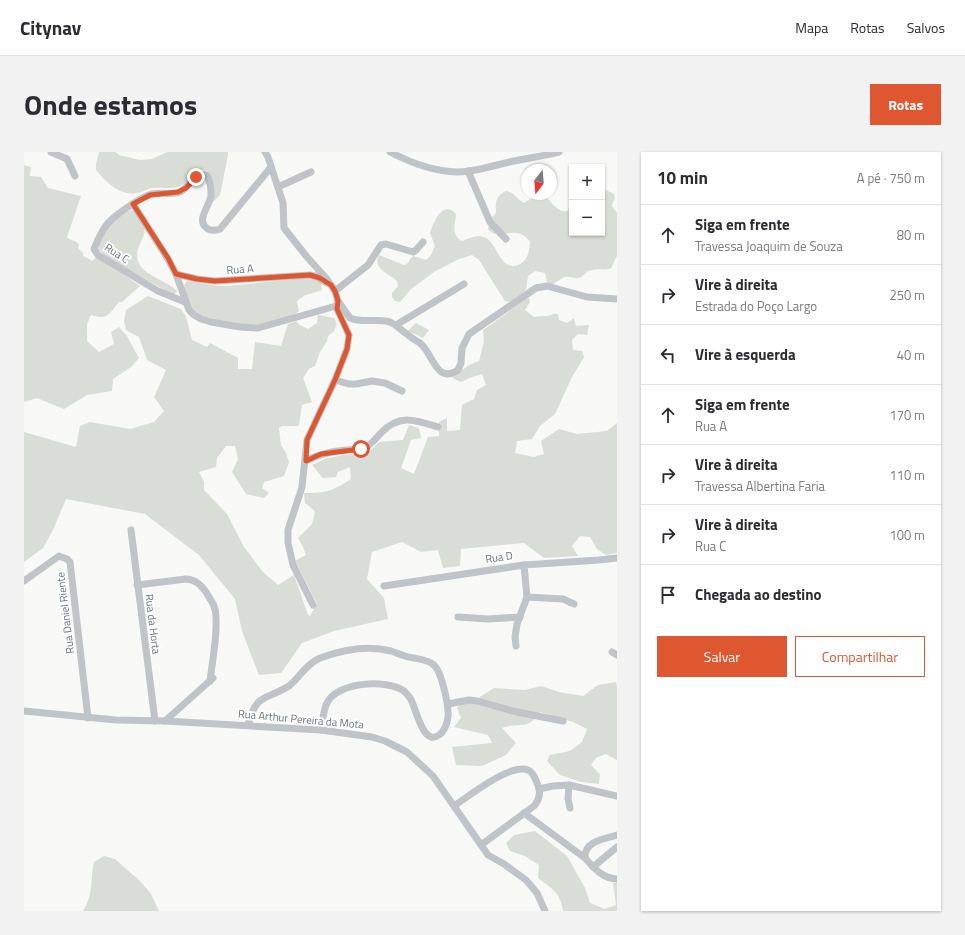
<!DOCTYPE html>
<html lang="pt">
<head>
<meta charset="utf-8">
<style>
  body { margin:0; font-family:"Titillium Web",sans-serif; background:#f2f2f3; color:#2b2b33 }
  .controls { position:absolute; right:12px; top:12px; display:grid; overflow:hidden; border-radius:0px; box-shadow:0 1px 3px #0004 }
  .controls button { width:36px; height:36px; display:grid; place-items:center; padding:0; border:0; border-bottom:1px solid #e1e1e2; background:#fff; color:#2b2b33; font:20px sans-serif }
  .compass { position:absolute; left:497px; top:12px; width:36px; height:36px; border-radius:50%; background:#fff; box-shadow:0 1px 3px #0004; rotate:196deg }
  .stop { position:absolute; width:12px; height:12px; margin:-9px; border:3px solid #de5730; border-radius:50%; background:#fff }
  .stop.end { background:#de5730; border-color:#fff; box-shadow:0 1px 4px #0008 }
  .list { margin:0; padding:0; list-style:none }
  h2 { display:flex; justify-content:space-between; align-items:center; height:52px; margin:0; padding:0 16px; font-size:17px }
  h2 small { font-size:13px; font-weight:400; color:#7c7c81 }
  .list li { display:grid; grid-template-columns:26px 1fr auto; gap:12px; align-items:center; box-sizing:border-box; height:60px; padding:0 16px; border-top:1px solid #e1e1e2 }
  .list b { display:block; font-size:15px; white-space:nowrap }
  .list p { margin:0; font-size:13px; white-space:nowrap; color:#7c7c81 }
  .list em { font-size:13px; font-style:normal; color:#7c7c81 }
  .actions { display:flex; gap:8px; padding:12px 16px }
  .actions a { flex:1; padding:9px 0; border:1px solid #de5730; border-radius:0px; text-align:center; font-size:14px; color:#de5730 }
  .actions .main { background:#de5730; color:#fff }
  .icon { flex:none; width:22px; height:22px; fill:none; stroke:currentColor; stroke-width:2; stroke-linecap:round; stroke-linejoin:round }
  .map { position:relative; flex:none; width:593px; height:759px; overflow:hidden; border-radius:0px }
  header { display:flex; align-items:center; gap:24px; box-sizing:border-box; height:56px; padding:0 20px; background:#fff; border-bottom:1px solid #e1e1e2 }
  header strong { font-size:19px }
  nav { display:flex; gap:22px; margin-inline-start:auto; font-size:14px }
  .intro { display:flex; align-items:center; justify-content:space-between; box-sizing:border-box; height:96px; padding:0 24px }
  h1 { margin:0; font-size:28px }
  .button { padding:10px 18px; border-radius:0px; background:#de5730; color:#fff; font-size:14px; font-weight:700 }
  main { display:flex; gap:24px; padding:0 24px }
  aside { flex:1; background:#fff; border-radius:0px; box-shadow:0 1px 3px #0004 }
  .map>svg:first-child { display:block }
</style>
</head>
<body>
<header>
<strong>Citynav</strong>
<nav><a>Mapa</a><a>Rotas</a><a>Salvos</a></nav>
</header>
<div class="intro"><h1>Onde estamos</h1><a class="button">Rotas</a></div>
<main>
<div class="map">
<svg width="593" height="759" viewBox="0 0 593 759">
  <rect width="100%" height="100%" fill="#f8f8f6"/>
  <g fill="#d8ddd5">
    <path d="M75,0h17l3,3 21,5 12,-1 15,-7h61v3l-8,40 -6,6 -2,-1 -3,-26 -4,-4c-10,1 -14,10 -23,15 -9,5 -20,2 -30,3 -5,1 -9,4 -15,5 -17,3 -30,-10 -41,-23v-6z"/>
    <path d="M0,13l7,2 -1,9 11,1 7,11 33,8 -14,41c3,4 8,3 12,7l-1,4 5,5v3l10,5 4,-6 43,31 -18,16h-3c-11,13 -11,18 -28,13l-4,9v17l12,11 15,-8 -3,-12 8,-5 8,9 12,22 -8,9 -18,12 -1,12 -25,4 -23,14 -27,-11 -13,4z"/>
    <path d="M578,36l12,6 1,4 -2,4 -1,4 5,7v43l-6,12c-7,3 -13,0 -19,2 -5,1 -7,4 -11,7 -6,3 -11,-1 -16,0 -5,1 -8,6 -14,8l-4,-3 -2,-9 -10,-2 -7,5 -2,13 -2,3 -14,10 -5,-1 -26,-41 -7,-5 -13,4 -25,13 -23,17 -11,13 -5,-1 -3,-4v-4l6,-7 -1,-5c-8,-8 -25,-12 -18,-26l25,10 4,-2 2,-4 3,-3 13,4 5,-5 4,-9 -5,-13c3,-10 13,-34 26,-19 -1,10 -5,21 6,27 9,-3 15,-7 24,-3 11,5 15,36 34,26 9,-5 9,-14 10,-22 -13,-20 -31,1 -42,-13l1,-9 7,-7c-1,-11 0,-17 10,-22 10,2 10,8 18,12l5,-3 5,-6h9c8,6 13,19 24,17l5,-6v28h30z"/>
    <path d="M106,58c9,2 17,15 14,24 -3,11 -9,14 -6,27 4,14 30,20 39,30l-3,4 -65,-36 -10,-9 -1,-7 9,-18z"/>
    <path d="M281,126l11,1 5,4 1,7c-10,4 -18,3 -25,12l2,9 -4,3 -27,10 -22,1 -43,-8 -10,-5 -6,-16 -3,-11 3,-4 31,5h11z"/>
    <path d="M124,144l33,13 5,8 6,23 15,7 3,-4 28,15v11h14l3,-27 26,4 7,-22 8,-3 4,4 8,4 9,-6 1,-8 16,3 3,6 -3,7 -6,5 -1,5 -7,11 -5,14 -6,3 -6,9 9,24 -10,3 -3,20 -1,1h-16l-3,2 2,17 5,8 3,9 -5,14 -20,6 -2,6 7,5 -5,5 -18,-4 -14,-22 6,-13 -3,-13h-9l-9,12 -1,9 -17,5 5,10v8l23,24 17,33 19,25 15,13 16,-10 14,40 2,1 7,-12 -22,-43 11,-6 -3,-8 -5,-9 14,-14 3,-13 -10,-8 -1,-10c24,0 28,-2 47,-14l-1,-12 -12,5 -2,5 -13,1 -11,-13 13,-6 19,-4 24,-2 11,-11 24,-2 6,-15 10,3 2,10 -10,2 -10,28 13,6 14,-37 11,-1v-14l8,-4v13l13,-1 2,-25 12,-6 3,-9 9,-5 -4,-11 -10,3 -11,5 -9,-4 17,-13 10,-4 5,-20 -1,-11 46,-33 1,5 -5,8 9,7c5,-1 9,-1 14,-1 5,-1 5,-3 10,-2l1,6 8,3 7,-5 2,8 13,-1 -2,10 -9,-1 -6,6 1,10 9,1 2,6 -12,20 -17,37 -15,12 -8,13 -15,2 -2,12 19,4 10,-3 -3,-13 18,-12 18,5 30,-3 10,-8v130l-11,2 -9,-6 -7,-12 -10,-1 -8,10 6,10 -34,2 -20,-15 -63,6 -1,17 -17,2 -5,-18 -17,2 -19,-10 -30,10 -5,27 17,19 4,21 -54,12 -32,12 -21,30 -22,2 -17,-44 -7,-32 -36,-44 -54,-41 -79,-15 -13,31 -10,18 -19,14v-130l52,15 4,-21 10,-4 40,7 24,-7 10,-11 -10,-14 12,-27 -19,-10 -8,-23 -13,-7 -2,-9 2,-11z"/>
    <polygon points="392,171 405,178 399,186 384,179"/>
    <path d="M592,530l1,5v73l-11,-6 -10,4 -5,7 9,9 -1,10 -18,-2 -21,-7 -13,-14 3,-6 20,-4 12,-9 5,-13 -14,-7 -33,-10c-3,3 -5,8 -9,10 -7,5 -20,2 -29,6l14,15 -10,12 -24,11 -26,-1 -4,-18 40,-4 -4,-8 -34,-8 7,-9 -4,-10 3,-5 15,-3 19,-12 31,2 16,-4 18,6 24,4 15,-11z"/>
    <path d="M511,679l32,25 18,32 5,15 15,6 11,-4 -3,-22h4v28h-54c-2,-18 -12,-23 -25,-33l1,-13 -14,-9 -15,-5 -4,-8 8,-8z"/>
    <path d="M80,704l11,3 25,22 11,13 8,17h-76c11,-17 7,-32 11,-49z"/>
  </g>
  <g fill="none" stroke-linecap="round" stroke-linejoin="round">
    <g stroke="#bfc4c8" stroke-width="7">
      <polyline points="27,0 43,7 51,24"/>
      <polyline points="241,0 244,5 259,51 260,76 283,105 302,126 311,139 314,149 313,157 325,183 323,197 311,228 283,288 278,335 264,378 264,391 269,413 289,453"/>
      <path d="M366,0c23,12 53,23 79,19 15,-2 30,-7 45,-10 15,-3 31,-5 45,-9"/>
      <polyline points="444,19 466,70 482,87"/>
      <polyline points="254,35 287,20"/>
      <polyline points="109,52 144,107 152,122 165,158 170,163 177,167 187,170 216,175 234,176 312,154"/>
      <polyline points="152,122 173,127 191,129 286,123 291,124 303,131"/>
      <polyline points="311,139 344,113 357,93 362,92 389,100 392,98 399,90"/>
      <path d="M314,149l12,17c12,5 24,1 36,3 9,1 14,9 21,13 4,4 8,6 13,9 13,10 16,42 38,27l3,-7 1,-15 7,-14 67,-46 11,-2 40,11 30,2"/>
      <path d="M161,150l-27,-11 -60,-36 -4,-6c3,-7 6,-15 11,-22 6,-10 36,-30 47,-33 9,-2 19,1 28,-2 8,-4 18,-23 27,-16 2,1 2,5 3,8 1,4 1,8 1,12 -2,11 -16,25 -3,33 4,2 7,2 12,0l51,-62"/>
      <polyline points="372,173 440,132"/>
      <polyline points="311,228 325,232 332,232 348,229 361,231 378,239"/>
      <path d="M282,309c13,-7 27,-10 41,-11 5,-1 11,0 16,-2 8,-2 13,-10 18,-15 18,-20 35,-13 57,-6"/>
      <polyline points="107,378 131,569"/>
      <polyline points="0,429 35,404 43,407 46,410 64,566"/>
      <path d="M113,433l49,-6c10,1 14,5 20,13 2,4 6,9 8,14 6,15 -2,57 -4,75"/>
      <polyline points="360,434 500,413 575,408 593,406"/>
      <polyline points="503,445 539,447 550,452"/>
      <polyline points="434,465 464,467 496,465"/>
      <polyline points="492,494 491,485 493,472 503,445 500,413"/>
      <polyline points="588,500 593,503"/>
      <polyline points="424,552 445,548 453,549 493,560 539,569"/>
      <polyline points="0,559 92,568 141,569 297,578 348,585 361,589 383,600 409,624 464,703 480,712 502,728 513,741 521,759"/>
      <polyline points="141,569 189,526"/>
      <path d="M224,573c9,-33 17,-24 41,-39 11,-9 17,-22 31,-28 22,-8 48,-13 71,-7 6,2 12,5 18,6 7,2 19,2 25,8 8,8 15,41 14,52 -1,7 -3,14 -9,18 -17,12 -23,-29 -29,-37 -2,-3 -4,-5 -6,-7 -18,-12 -64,-9 -76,10 -5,8 -5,20 -7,29"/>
      <polyline points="545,633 544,647 546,656"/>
      <polyline points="515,637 529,634 545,633 593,644"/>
      <path d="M430,654c15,-10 56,-43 74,-36 5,2 7,8 9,13 4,8 3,16 -3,23l-53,39"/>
      <polyline points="500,661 561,706"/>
      <path d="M593,683c-13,4 -33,6 -32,23 9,10 18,21 32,21"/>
      <polyline points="569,715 593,695"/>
    </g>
  </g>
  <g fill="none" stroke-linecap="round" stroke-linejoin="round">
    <polyline stroke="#de5730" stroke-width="5" points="172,25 162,36 154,40 126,43 109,52 144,106 152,122 173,127 191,129 286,123 296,126 307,133 311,139 314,149 313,157 325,183 323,197 311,228 283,288 282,309 297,302 337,297"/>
  </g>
  <g text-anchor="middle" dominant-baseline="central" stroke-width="4" stroke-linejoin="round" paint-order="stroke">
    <g font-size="11" fill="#647480" stroke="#fff">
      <text transform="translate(93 101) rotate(33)">Rua C</text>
      <text transform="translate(216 117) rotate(-4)">Rua A</text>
      <text transform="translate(475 405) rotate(-8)">Rua D</text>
      <text transform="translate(41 461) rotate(-97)">Rua Daniel Riente</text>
      <text transform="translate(129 472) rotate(83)">Rua da Horta</text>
      <text transform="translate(277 567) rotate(5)">Rua Arthur Pereira da Mota</text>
    </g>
  </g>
</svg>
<div class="controls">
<button>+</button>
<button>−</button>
</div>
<svg class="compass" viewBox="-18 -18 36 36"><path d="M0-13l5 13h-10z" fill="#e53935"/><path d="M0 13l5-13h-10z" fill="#7c7c81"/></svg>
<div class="stop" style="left:337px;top:297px"></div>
<div class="stop end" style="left:172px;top:25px"></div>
</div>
<aside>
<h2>10 min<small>A pé · 750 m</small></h2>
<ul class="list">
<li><svg class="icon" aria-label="ahead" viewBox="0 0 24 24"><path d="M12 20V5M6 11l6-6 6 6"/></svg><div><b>Siga em frente</b><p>Travessa Joaquim de Souza</p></div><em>80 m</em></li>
<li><svg class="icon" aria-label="right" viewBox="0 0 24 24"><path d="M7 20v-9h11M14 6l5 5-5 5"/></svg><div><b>Vire à direita</b><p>Estrada do Poço Largo</p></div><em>250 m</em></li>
<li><svg class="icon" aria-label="left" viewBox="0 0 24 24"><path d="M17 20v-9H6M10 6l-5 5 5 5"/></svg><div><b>Vire à esquerda</b></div><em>40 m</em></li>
<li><svg class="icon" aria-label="ahead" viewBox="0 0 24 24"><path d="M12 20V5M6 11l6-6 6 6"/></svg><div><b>Siga em frente</b><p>Rua A</p></div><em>170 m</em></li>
<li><svg class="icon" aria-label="right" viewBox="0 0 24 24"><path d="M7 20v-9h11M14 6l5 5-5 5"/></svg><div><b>Vire à direita</b><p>Travessa Albertina Faria</p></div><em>110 m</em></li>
<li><svg class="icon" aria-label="right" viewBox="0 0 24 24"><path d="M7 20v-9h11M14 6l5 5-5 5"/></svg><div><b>Vire à direita</b><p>Rua C</p></div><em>100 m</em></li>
<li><svg class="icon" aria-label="arrive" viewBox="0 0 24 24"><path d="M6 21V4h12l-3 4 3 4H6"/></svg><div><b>Chegada ao destino</b></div></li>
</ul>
<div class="actions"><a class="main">Salvar</a><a>Compartilhar</a></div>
</aside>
</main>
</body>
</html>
